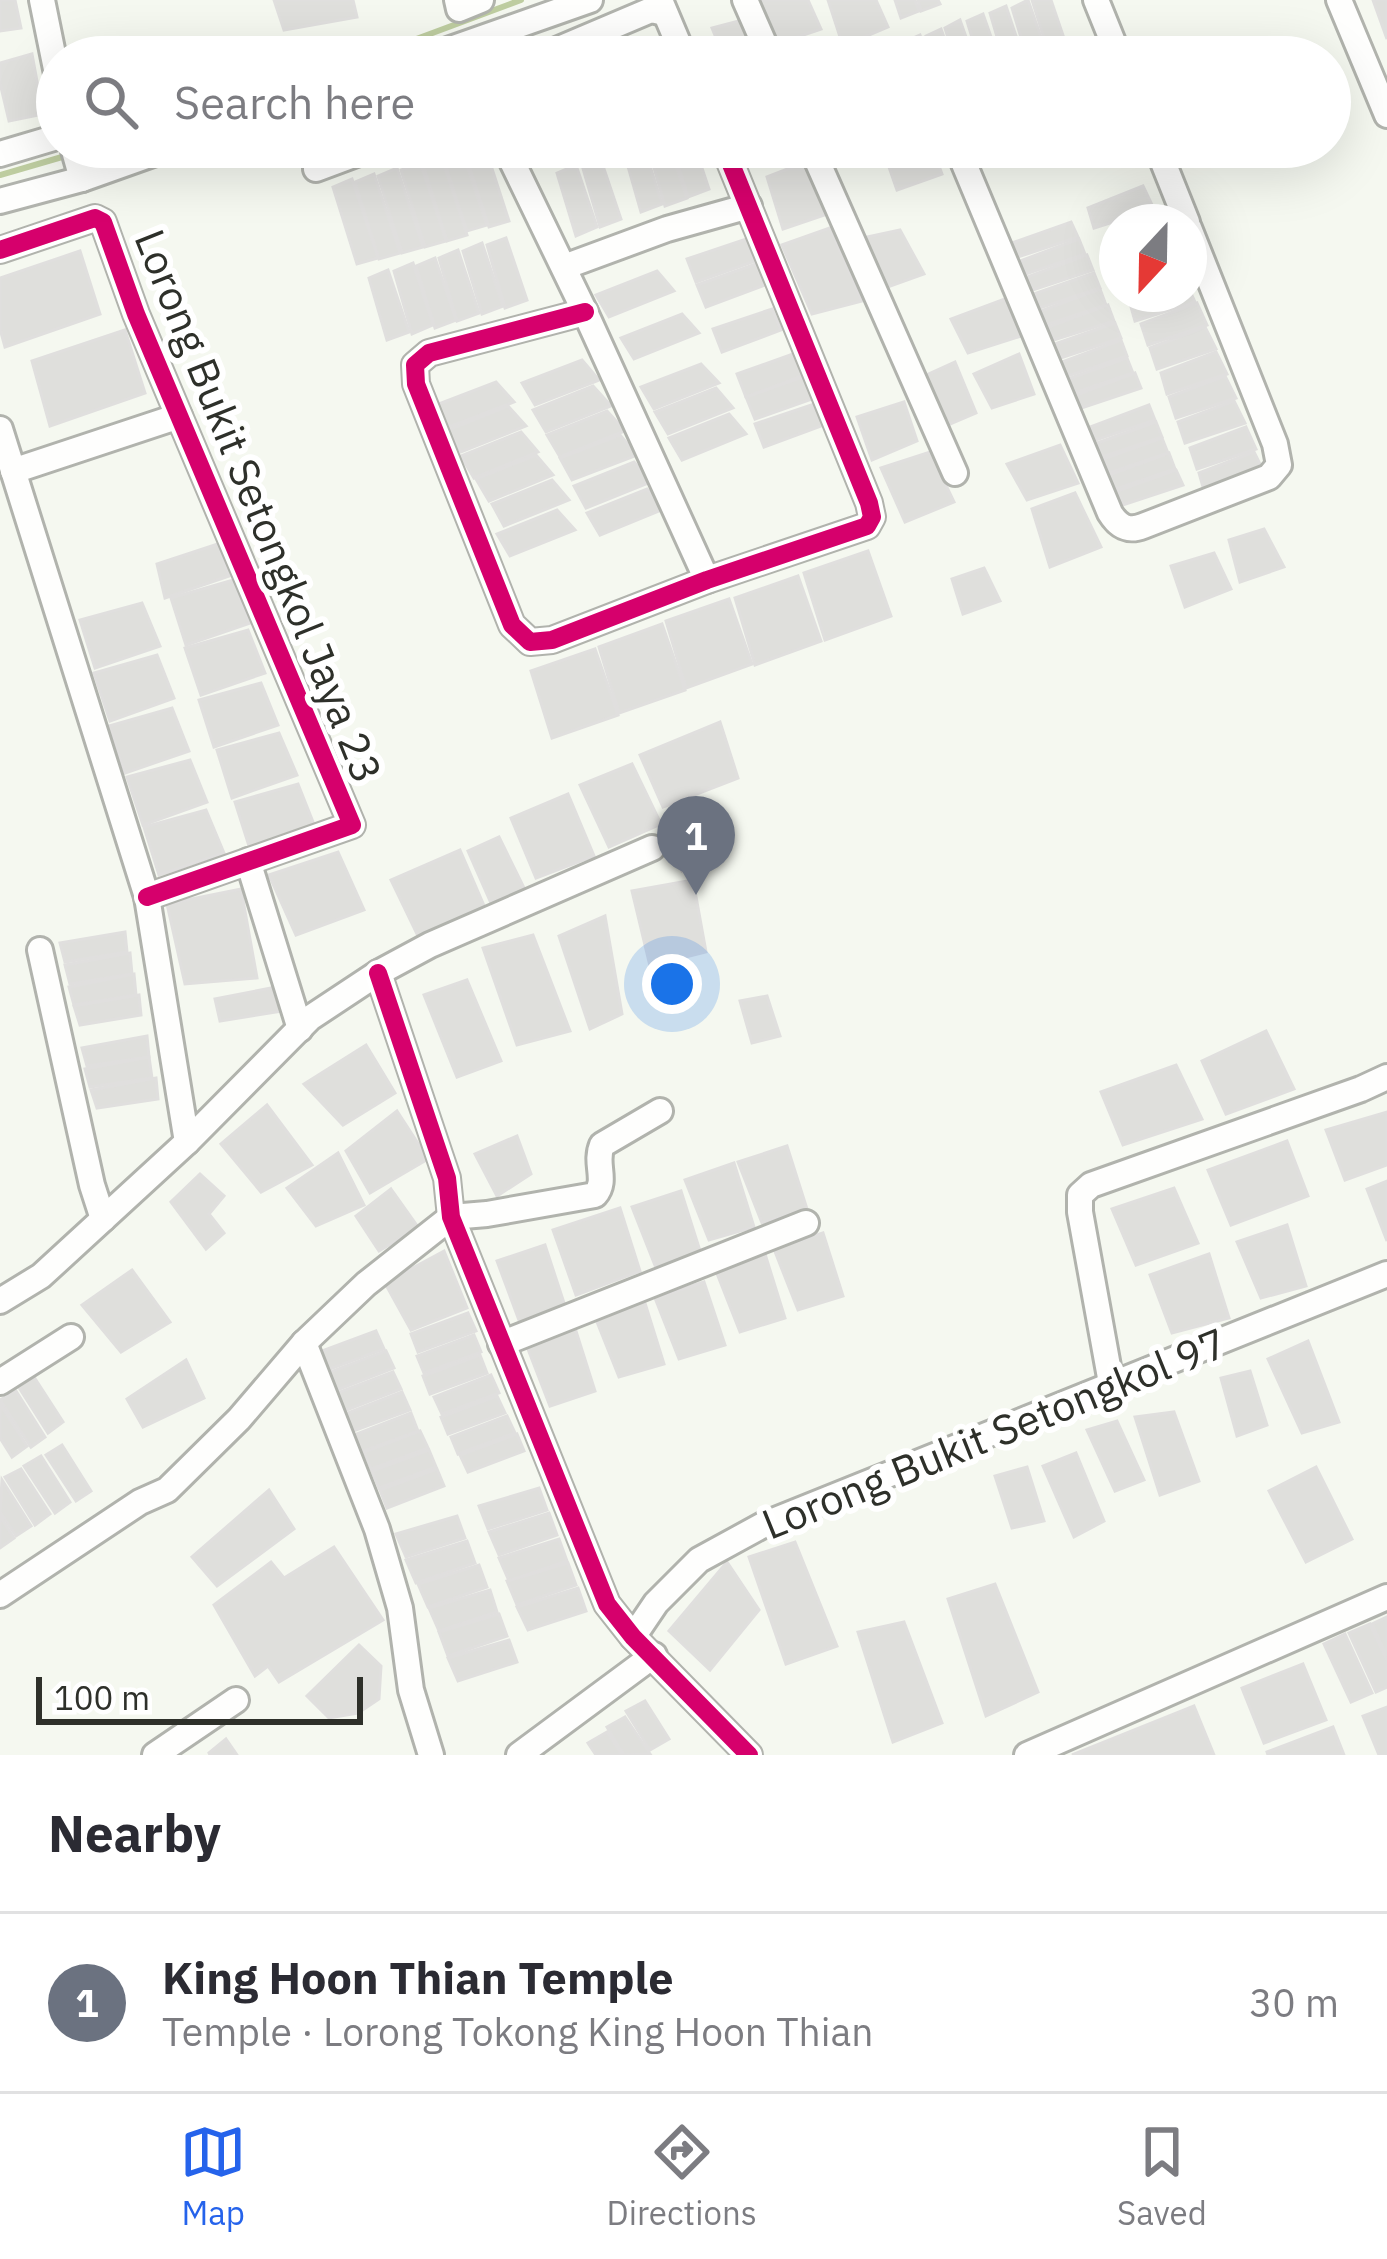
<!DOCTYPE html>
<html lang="en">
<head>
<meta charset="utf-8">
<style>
  body { margin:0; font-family:"IBM Plex Sans",sans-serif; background:#f2f2f3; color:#2b2b33 }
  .compass { position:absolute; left:1099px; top:204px; width:108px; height:108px; border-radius:50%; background:#fff; box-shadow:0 12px 48px #0002; rotate:202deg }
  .scale { position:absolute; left:36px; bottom:30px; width:327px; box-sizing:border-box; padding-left:12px; border:6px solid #2e302a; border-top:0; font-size:33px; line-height:42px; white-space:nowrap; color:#2e302a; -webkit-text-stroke:9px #fff; paint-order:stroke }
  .you { position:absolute; left:672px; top:984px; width:42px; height:42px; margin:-30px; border:9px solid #fff; border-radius:50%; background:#1a73e8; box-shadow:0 0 0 18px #1a73e833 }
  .badge { display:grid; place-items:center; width:78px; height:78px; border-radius:50%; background:#2563eb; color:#fff; font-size:39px; font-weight:700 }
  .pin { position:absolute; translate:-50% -99px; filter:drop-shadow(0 3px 6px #0008) }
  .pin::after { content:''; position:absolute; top:63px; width:42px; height:36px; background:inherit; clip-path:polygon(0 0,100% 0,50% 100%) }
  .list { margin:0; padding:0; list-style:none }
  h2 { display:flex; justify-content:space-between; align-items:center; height:156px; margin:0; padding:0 48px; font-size:51px }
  h2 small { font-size:39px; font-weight:400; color:#7c7c81 }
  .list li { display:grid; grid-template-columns:78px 1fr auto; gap:36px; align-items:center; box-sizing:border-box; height:180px; padding:0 48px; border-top:3px solid #e1e1e2 }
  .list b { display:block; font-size:45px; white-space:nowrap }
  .list p { margin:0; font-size:39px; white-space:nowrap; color:#7c7c81 }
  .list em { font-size:39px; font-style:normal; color:#7c7c81 }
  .icon { flex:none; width:66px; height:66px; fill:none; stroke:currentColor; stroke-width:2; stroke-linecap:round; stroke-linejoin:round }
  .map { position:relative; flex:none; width:1387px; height:1755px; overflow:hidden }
  .search { position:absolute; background:#fff; box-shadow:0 12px 48px #0002; left:36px; right:36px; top:36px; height:132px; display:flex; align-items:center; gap:30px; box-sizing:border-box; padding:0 42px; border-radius:66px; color:#7c7c81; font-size:45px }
  .sheet { height:336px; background:#fff }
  nav { display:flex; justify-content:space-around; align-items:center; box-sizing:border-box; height:168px; border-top:3px solid #e1e1e2; background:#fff; font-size:33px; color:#7c7c81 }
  nav a { display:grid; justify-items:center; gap:6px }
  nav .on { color:#2563eb }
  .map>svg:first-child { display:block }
</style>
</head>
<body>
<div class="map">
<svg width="1387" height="1755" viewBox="0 0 1387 1755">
  <rect width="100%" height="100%" fill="#f5f8f0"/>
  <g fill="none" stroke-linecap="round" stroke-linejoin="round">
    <g stroke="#becda0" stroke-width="6">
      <polyline points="368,57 521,0"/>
      <polyline points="92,147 93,147"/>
      <polyline points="0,175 62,157"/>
    </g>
  </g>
  <g fill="#dfdfdc" stroke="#e0dfde" stroke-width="3">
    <polygon points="0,0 15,0 21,28 0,31"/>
    <polygon points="274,0 353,0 357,17 284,30"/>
    <polygon points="758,0 808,0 821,29 777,44"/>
    <polygon points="828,0 876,0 888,27 843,46"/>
    <polygon points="895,0 915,0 919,11 901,18"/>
    <polygon points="918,0 938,0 940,4 921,11"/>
    <polygon points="1028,0 1048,57 1027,57 1012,8"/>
    <polygon points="1032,0 1051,0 1070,56 1050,57"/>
    <polygon points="1373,0 1387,0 1387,39"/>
    <polygon points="1006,6 1023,57 1003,57 990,13"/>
    <polygon points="983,14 998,57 978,57 967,21"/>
    <polygon points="750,18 767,57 724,57 712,28"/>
    <polygon points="960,20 973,57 954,57 945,28"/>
    <polygon points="941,29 951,57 932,57 926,36"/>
    <polygon points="920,35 928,57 909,57 904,42"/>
    <polygon points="649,43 653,57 632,57 630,51"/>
    <polygon points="893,43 897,57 851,57"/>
    <polygon points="32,54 43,114 9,121 0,83 0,63"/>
    <polygon points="461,147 487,225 467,231 442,154"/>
    <polygon points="471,147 485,147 509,221 489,227 464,150"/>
    <polygon points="530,147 553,147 554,149 533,157"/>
    <polygon points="628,147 644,147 662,204 641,212 623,149"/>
    <polygon points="648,147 670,147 687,198 665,206"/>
    <polygon points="673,147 695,147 709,189 688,197"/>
    <polygon points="756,147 792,147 761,160"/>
    <polygon points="882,147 932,147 942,174 897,190"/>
    <polygon points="441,156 467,235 447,241 423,164"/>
    <polygon points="600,157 621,219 600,227 582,165"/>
    <polygon points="808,161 830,213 783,229 767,177"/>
    <polygon points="420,162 446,241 425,247 401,170"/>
    <polygon points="576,165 597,227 576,236 557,173"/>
    <polygon points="397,168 423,247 402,253 378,176"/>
    <polygon points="374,174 400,253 379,259 355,182"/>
    <polygon points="352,179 378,258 357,264 333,187"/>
    <polygon points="1143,186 1154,209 1094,228 1088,208"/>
    <polygon points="1071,222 1078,237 1018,257 1012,243"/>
    <polygon points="830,228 862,301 812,314 782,245"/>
    <polygon points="900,230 924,274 879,290 862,238"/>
    <polygon points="506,238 527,300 505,308 487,245"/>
    <polygon points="746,239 755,261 696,282 687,259"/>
    <polygon points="1079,239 1085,254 1026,274 1020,261"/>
    <polygon points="482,243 503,306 482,314 463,251"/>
    <polygon points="458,250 479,313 457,321 439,258"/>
    <polygon points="80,251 100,314 5,347 0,329 0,278"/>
    <polygon points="1087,255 1093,270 1033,290 1027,277"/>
    <polygon points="435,258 456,320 435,328 416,266"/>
    <polygon points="413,263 433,325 412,334 394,271"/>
    <polygon points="756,264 765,285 706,307 697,285"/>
    <polygon points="388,270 409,332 387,340 369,278"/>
    <polygon points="657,271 674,291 609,317 596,295"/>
    <polygon points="1094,273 1100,288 1040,308 1034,294"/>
    <polygon points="1100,289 1106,305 1046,325 1041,311"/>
    <polygon points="1189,289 1195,302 1135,321 1129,300 1146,294 1189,294"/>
    <polygon points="1005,299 1021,336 968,353 951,319"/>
    <polygon points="1197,303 1207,325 1148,345 1141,324"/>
    <polygon points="1108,305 1114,321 1054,340 1048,327"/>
    <polygon points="772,309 781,330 722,352 713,329"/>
    <polygon points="682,314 699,333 634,359 621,338"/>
    <polygon points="1115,323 1121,338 1061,358 1055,344"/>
    <polygon points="1205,327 1216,349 1157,369 1150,348"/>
    <polygon points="125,330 145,393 50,426 32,361"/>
    <polygon points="1121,340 1127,356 1068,376 1062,362"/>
    <polygon points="1216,352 1227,374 1167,394 1161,373"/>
    <polygon points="796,353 805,375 746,397 737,374"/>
    <polygon points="1019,354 1034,394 992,408 974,374"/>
    <polygon points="1127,358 1133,373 1074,393 1068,379"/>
    <polygon points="582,360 599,380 535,405 522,383"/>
    <polygon points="955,362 976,413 943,427 922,377"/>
    <polygon points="701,364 719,383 654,409 641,387"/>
    <polygon points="1135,373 1141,388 1081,408 1076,395"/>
    <polygon points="805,376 815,398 755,419 746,397"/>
    <polygon points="1225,376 1236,398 1176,418 1169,397"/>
    <polygon points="496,382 514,402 449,427 436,405"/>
    <polygon points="593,386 611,406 546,432 533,410"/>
    <polygon points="716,388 733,408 668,434 655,412"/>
    <polygon points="1234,401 1245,423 1185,443 1178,422"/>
    <polygon points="904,402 917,441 872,460 857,417"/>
    <polygon points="814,404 824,425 764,447 755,424"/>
    <polygon points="1149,405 1155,420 1096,440 1090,427"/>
    <polygon points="508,406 526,426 461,452 448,430"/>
    <polygon points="607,411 625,431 560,457 547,435"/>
    <polygon points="729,414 746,434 682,460 669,438"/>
    <polygon points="1156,422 1162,437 1102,457 1097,443"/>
    <polygon points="1246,427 1256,449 1197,469 1190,448"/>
    <polygon points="521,432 538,452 474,478 461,456"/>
    <polygon points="620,435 637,455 572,480 560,458"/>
    <polygon points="1162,438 1168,453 1109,473 1103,459"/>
    <polygon points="1060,445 1078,483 1027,500 1007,464"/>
    <polygon points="930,452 954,502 905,522 881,468"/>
    <polygon points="1254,452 1265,474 1205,494 1199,473"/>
    <polygon points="1169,453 1175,469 1116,489 1109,475"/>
    <polygon points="536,455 553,475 489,501 476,479"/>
    <polygon points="634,462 651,482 586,508 574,486"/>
    <polygon points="1176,470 1183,485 1123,505 1117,491"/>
    <polygon points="552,480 569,500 504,526 492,504"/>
    <polygon points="647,489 664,509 600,535 587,513"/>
    <polygon points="1075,493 1101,547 1050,567 1032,509"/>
    <polygon points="557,510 575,530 510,556 497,534"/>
    <polygon points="1264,529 1284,567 1240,582 1229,540"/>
    <polygon points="218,544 229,576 165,598 157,564"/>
    <polygon points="868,551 891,616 825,640 804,573"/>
    <polygon points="1214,553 1231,589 1185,607 1171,566"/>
    <polygon points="984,568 1000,601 963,614 952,579"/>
    <polygon points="798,576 821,641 755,665 735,598"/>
    <polygon points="233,580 250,623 186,645 171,598"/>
    <polygon points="729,599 752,664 686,688 666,621"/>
    <polygon points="142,603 160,646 95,668 80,620"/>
    <polygon points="662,624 685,690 619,713 599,647"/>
    <polygon points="248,630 265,673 201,695 185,648"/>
    <polygon points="595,649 618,715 552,738 531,671"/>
    <polygon points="157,655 174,698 110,721 94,673"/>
    <polygon points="261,683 278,725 214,747 199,700"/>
    <polygon points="172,708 189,751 125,773 109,726"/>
    <polygon points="720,722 738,778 663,807 640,755"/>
    <polygon points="279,733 297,775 232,798 217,750"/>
    <polygon points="190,760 207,802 143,825 127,777"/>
    <polygon points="632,764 661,824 609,847 580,785"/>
    <polygon points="298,784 315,827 250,849 235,802"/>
    <polygon points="568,794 594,856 536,878 511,818"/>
    <polygon points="206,810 224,853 159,875 144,827"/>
    <polygon points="714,820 724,849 682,871 670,839"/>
    <polygon points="499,837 525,890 491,903 468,851"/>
    <polygon points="460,850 485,908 419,938 391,880"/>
    <polygon points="338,852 364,910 296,935 269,875"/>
    <polygon points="693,880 706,952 650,966 632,891"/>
    <polygon points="241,889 257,978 185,984 167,904"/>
    <polygon points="605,916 622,1014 590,1029 559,936"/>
    <polygon points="125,932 127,952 65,962 60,943"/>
    <polygon points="533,935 570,1031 517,1045 483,948"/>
    <polygon points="130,953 132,974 70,984 65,965"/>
    <polygon points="134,974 136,995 74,1005 69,987"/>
    <polygon points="467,980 501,1061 457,1077 424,995"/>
    <polygon points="276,987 282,1011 220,1021 215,999"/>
    <polygon points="139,995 141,1015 80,1025 74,1006"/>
    <polygon points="767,996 780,1036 752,1043 740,1001"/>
    <polygon points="1266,1031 1294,1089 1226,1114 1202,1061"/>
    <polygon points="147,1036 149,1057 87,1066 82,1048"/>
    <polygon points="366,1045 395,1093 343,1125 304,1084"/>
    <polygon points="149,1057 152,1078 90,1087 85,1069"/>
    <polygon points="1176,1065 1202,1119 1123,1145 1101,1092"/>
    <polygon points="156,1078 158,1099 97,1108 91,1090"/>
    <polygon points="267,1105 312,1165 261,1192 221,1144"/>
    <polygon points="397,1111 428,1159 370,1193 346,1151"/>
    <polygon points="1387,1112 1387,1165 1345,1180 1326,1130"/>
    <polygon points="517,1136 531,1174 497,1196 475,1154"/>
    <polygon points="1287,1141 1308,1196 1231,1225 1208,1170"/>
    <polygon points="787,1146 807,1209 762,1223 738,1162"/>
    <polygon points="338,1153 364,1205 316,1226 287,1188"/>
    <polygon points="734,1163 754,1227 709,1240 685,1180"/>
    <polygon points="200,1174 224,1196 209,1214 224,1233 206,1249 171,1202"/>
    <polygon points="1387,1181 1387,1241 1367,1189"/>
    <polygon points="1174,1188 1198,1243 1136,1265 1112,1209"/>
    <polygon points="391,1189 418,1227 379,1251 356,1216"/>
    <polygon points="681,1191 701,1254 656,1268 632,1207"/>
    <polygon points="620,1208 640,1271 576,1295 553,1230"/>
    <polygon points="1287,1225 1306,1286 1261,1298 1237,1242"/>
    <polygon points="823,1233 843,1296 798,1310 774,1249"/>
    <polygon points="545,1245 566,1309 520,1323 497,1261"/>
    <polygon points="444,1251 467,1308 411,1330 385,1283"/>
    <polygon points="765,1254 785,1318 740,1332 716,1271"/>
    <polygon points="1209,1254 1229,1318 1172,1333 1150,1275"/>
    <polygon points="132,1270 170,1322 121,1352 82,1305"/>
    <polygon points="704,1282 725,1345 679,1359 655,1298"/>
    <polygon points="644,1300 664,1364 619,1377 595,1317"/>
    <polygon points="468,1313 476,1331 418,1352 411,1334"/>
    <polygon points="575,1328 595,1391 550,1406 526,1344"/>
    <polygon points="376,1331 384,1349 327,1370 319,1352"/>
    <polygon points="474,1335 481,1352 424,1373 417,1356"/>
    <polygon points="1308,1341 1339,1422 1302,1433 1268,1359"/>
    <polygon points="386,1351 394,1368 337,1390 330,1372"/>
    <polygon points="480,1355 487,1373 430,1394 423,1376"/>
    <polygon points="186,1360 204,1398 143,1427 127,1399"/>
    <polygon points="1250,1371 1267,1425 1237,1436 1221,1378"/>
    <polygon points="393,1372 401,1389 344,1411 337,1393"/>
    <polygon points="491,1375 499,1393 442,1414 434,1397"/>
    <polygon points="34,1377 63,1422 48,1433 18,1386"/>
    <polygon points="16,1391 45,1437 31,1447 0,1400"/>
    <polygon points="402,1392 410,1410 353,1431 345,1414"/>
    <polygon points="497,1396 505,1413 448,1434 441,1417"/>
    <polygon points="0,1404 27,1446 12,1457 0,1438"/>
    <polygon points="1174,1412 1199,1481 1160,1495 1135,1417"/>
    <polygon points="411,1413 418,1431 361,1452 354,1435"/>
    <polygon points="507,1416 515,1433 458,1454 451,1437"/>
    <polygon points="1117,1421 1144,1480 1115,1491 1087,1430"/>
    <polygon points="420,1431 428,1448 371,1469 364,1452"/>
    <polygon points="517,1434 524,1451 468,1472 460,1455"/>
    <polygon points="62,1445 91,1491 76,1501 46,1455"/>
    <polygon points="429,1450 436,1467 379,1488 372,1471"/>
    <polygon points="1076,1453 1104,1521 1074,1537 1043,1466"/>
    <polygon points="41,1456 70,1502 55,1513 24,1466"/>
    <polygon points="1027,1467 1044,1521 1012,1528 995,1476"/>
    <polygon points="1316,1467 1352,1539 1306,1562 1269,1491"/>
    <polygon points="21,1469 50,1514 35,1525 5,1477"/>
    <polygon points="437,1469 444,1486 387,1508 380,1490"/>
    <polygon points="2,1480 31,1526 16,1536 0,1512"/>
    <polygon points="539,1488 547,1510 488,1529 479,1506"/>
    <polygon points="269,1490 294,1529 217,1586 192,1557"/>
    <polygon points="549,1513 557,1535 499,1555 489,1532"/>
    <polygon points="0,1516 14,1538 0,1548"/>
    <polygon points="457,1516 465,1538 406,1557 396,1534"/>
    <polygon points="559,1539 567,1561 509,1581 499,1558"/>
    <polygon points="467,1541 475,1563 416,1583 406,1560"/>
    <polygon points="795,1542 837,1646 786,1664 749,1557"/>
    <polygon points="334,1547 383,1620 279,1682 268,1666 255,1676 214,1605 271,1562 284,1578"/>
    <polygon points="727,1562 759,1610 710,1670 669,1631"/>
    <polygon points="568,1563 576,1585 517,1605 507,1581"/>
    <polygon points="479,1565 487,1587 428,1607 418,1584"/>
    <polygon points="995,1584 1038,1692 986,1716 948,1599"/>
    <polygon points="578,1588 586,1611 528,1630 517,1607"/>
    <polygon points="490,1590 497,1612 439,1631 429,1608"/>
    <polygon points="499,1614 507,1636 448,1656 439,1632"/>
    <polygon points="1387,1617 1387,1657 1372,1624"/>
    <polygon points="904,1622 942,1723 893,1742 858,1632"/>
    <polygon points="1370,1624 1387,1660 1387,1687 1376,1692 1349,1633"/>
    <polygon points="1345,1634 1372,1693 1351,1702 1324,1644"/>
    <polygon points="509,1640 517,1662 458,1681 448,1658"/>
    <polygon points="359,1645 381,1666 379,1699 358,1713 329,1718 307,1696"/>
    <polygon points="1303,1664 1326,1720 1264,1743 1242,1688"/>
    <polygon points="645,1701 669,1739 650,1750 626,1711"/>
    <polygon points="1194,1706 1214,1755 1072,1755"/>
    <polygon points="1387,1707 1387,1755 1379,1755 1363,1716"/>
    <polygon points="625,1717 650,1754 624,1755 607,1727"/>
    <polygon points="1333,1727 1344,1755 1268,1755 1267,1752"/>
    <polygon points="607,1732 622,1755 596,1755 588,1743"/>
    <polygon points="226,1739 237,1755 210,1755 209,1753"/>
  </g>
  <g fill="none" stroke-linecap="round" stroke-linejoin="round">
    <defs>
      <g id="minor">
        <polyline points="42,0 57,74"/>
        <polyline points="457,0 459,9 481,0"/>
        <polyline points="660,0 684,57"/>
        <polyline points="745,0 770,57"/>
        <polyline points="1096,0 1119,57"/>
        <polyline points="1339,0 1387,115"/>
        <polyline points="428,57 590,0"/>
        <polyline points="540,57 651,10 665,13"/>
        <polyline points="73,147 82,179"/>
        <polyline points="505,147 585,312 707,580"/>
        <polyline points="811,147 955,473"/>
        <path d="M957,147l153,366c8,13 18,19 33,13l126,-49 10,-12 -4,-21 -86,-216"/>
        <polyline points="1157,147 1187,222"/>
        <polyline points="0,154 57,137"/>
        <polyline points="316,169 375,147"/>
        <polyline points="0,201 82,179 172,147"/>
        <polyline points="0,250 95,218 103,222 136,314 352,825 147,897"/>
        <polyline points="564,267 667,229 749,206"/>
        <polyline points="585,312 429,353 415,365 416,384 512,625 530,642 552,640 707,580 867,526 872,517 869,503 724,147"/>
        <polyline points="0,429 147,897 187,1142"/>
        <polyline points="13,471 179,416"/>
        <polyline points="248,861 300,1029"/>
        <polyline points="40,950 92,1185 103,1219"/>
        <polyline points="378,973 447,1178 451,1217 607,1604 633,1637 749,1755"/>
        <path d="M451,1217l36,-3 108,-19c13,-15 -1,-31 7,-50l58,-34"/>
        <polyline points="0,1301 41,1276 187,1142 310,1018 378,973 430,945 652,848"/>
        <polyline points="304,1343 377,1529 400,1608 411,1690 431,1755"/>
        <polyline points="501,1344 806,1223"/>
        <polyline points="0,1382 71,1337"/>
        <polyline points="1111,1383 1080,1212 1080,1195 1091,1185 1361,1089 1387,1077"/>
        <polyline points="0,1595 140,1502 167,1490 239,1419 304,1343 366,1284 451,1217"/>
        <polyline points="633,1637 656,1603 699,1560 763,1525 1387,1274"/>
        <polyline points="155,1755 236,1700"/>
        <polyline points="519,1755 654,1655"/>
        <polyline points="1027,1755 1387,1597"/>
      </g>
    </defs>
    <use href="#minor" stroke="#b1b3ad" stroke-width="30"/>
    <use href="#minor" stroke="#fefefd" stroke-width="24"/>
    <defs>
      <g id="cycleway">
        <polyline points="0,250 95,218 103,222 136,314 352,825 147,897"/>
        <polyline points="585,312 429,353 415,365 416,384 512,625 530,642 552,640 707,580 867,526 872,517 869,503 724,147"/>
        <polyline points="378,973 447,1178 451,1217 607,1604 633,1637 749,1755"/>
      </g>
    </defs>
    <use href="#cycleway" stroke="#fff" stroke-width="26"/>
    <use href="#cycleway" stroke="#d6006c" stroke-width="18"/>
  </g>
  <g text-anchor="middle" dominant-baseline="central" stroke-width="12" stroke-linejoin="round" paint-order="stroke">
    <g font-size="42" fill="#2e302a" stroke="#fff">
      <text transform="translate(259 506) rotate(68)">Lorong Bukit Setongkol Jaya 23</text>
      <text transform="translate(994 1433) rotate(-22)">Lorong Bukit Setongkol 97</text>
    </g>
  </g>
</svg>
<svg class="compass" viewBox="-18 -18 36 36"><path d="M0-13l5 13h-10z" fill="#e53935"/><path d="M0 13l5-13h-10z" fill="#7c7c81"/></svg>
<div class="scale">100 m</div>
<div class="you"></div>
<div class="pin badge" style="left:696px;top:895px;background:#6b7280">1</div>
<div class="search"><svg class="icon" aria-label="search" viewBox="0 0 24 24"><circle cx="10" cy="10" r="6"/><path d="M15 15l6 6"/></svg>Search here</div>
</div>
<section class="sheet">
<h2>Nearby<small></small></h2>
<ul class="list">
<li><span class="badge" style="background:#6b7280">1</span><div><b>King Hoon Thian Temple</b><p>Temple · Lorong Tokong King Hoon Thian</p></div><em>30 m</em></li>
</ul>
</section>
<nav>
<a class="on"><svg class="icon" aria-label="map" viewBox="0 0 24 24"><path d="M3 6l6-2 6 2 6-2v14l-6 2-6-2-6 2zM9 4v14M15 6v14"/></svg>Map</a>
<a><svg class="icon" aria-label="directions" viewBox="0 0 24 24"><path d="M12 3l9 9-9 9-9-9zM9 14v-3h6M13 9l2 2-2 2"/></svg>Directions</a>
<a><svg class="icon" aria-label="saved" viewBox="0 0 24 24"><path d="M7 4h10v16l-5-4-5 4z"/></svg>Saved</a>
</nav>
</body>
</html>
